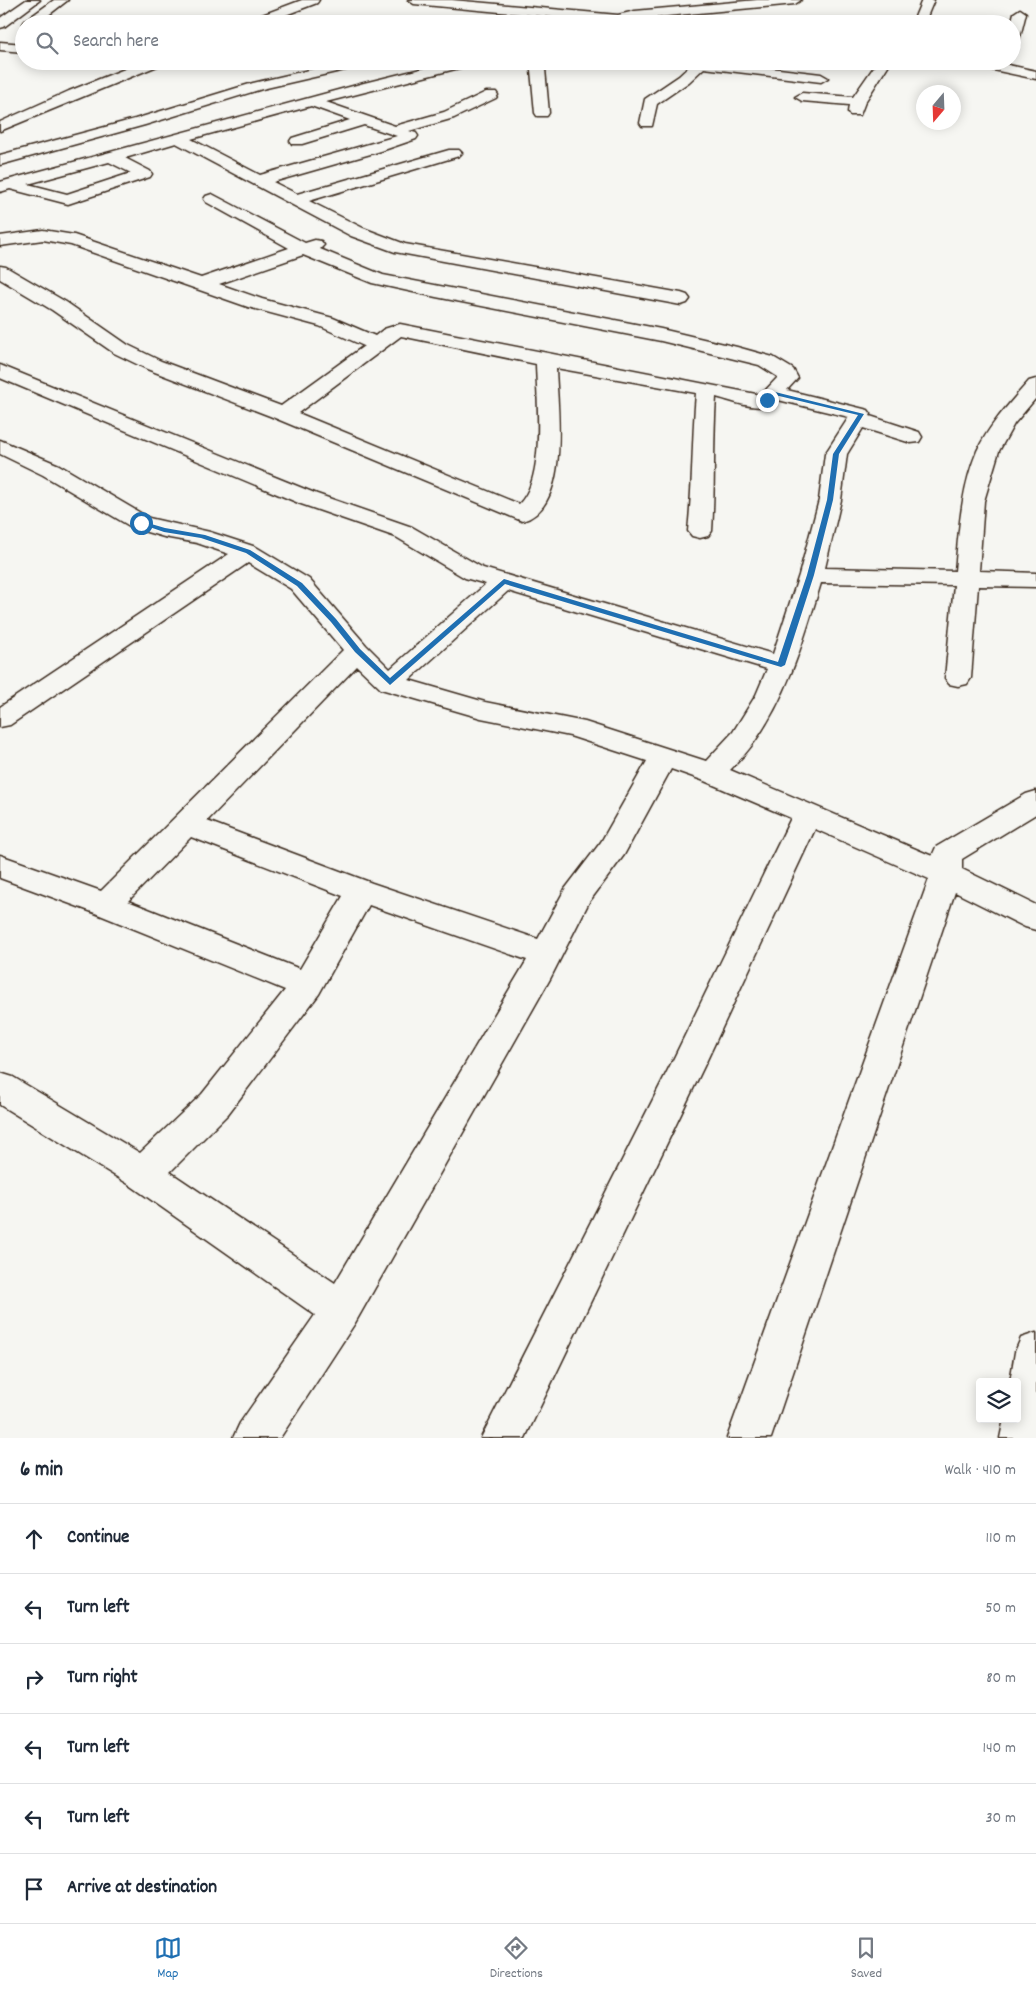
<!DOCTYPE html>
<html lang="en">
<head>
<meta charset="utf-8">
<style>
  body { margin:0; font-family:Dekko,sans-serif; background:#f2f2f3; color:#1f2937 }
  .controls { position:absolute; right:15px; bottom:15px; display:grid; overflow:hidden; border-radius:5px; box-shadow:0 2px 12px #0003 }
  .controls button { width:45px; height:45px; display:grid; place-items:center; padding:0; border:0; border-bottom:1px solid #e0e1e3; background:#fff; color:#1f2937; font:25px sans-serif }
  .compass { position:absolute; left:916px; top:85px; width:45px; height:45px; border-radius:50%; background:#fff; box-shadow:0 2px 12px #0003; rotate:199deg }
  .stop { position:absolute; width:15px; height:15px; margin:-11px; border:4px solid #1f6fb2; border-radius:50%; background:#fff }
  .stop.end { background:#1f6fb2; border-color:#fff; box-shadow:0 1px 5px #0008 }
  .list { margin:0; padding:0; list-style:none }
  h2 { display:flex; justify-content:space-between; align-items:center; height:65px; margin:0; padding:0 20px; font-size:21px }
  h2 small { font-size:16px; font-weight:400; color:#747a83 }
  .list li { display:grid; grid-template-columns:32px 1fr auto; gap:15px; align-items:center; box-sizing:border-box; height:70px; padding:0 20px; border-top:1px solid #e0e1e3 }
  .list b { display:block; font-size:19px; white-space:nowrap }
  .list em { font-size:16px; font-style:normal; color:#747a83 }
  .icon { flex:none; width:28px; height:28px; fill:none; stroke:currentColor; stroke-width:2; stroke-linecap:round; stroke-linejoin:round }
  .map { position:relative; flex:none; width:1036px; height:1438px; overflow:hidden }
  .search { position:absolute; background:#fff; box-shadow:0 2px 12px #0003; left:15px; right:15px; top:15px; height:55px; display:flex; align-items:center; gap:12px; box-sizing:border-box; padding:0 18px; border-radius:28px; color:#747a83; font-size:19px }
  .sheet { height:485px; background:#fff }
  nav { display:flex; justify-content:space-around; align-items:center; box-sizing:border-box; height:70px; border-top:1px solid #e0e1e3; background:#fff; font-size:14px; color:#747a83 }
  nav a { display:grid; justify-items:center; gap:2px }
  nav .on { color:#1f6fb2 }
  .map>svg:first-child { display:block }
</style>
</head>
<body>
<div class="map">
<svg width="1036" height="1438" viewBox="0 0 1036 1438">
  <rect width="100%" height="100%" fill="#f6f6f2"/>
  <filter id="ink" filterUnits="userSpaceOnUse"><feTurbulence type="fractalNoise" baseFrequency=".02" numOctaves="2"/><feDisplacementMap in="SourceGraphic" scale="10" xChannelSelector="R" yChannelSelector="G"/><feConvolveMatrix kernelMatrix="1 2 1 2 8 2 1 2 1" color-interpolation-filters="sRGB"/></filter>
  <g filter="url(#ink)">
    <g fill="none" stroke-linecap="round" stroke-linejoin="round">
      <defs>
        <g id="minor">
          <polygon points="302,0 319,0 317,3 262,24 244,24 246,21"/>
          <polygon points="408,0 452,0 618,15 635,11 757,0 801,0 795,4 635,19 618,23 414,4"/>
          <polygon points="922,0 934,0 924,24 912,24"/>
          <polygon points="1020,9 1026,13 1018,45 1012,49 1011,24 1014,13"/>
          <polygon points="0,42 24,44 24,52 0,50"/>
          <polygon points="145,61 163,61 162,64 0,131 0,122 69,91"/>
          <polygon points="348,61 372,61 371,64 262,89 145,125 0,165 0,155 135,119 253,83"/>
          <path d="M453,61h23l-1,3 -149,38 69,24 49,-14 42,-20h10l2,3 -2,3 -42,20 -45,13 7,2 2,3 -2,3 -35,12 -108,31 24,12 152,-44h10l3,3 -3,3 -150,45 54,27 42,16 276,49 6,2 3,4 -3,4 -6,2 -286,-53 -44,-16 -175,-93 -51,15 25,13 2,3 -2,3 -76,25 -6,2 -58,-15 -10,3v-10l364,-99zM311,106l39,14 -58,18 -2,3 2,3h10l62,-19 33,11 -137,39 -69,-36zM109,162l22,11 -64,21 -39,-10z"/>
          <polygon points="523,61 537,61 545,69 549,113 547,116 537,116 535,113 531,70"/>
          <polygon points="695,61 711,61 821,74 828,78 821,82 704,68 689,82 657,104 652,126 642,126 640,123 645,99 679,76"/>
          <polygon points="878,61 891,61 865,102 860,115 850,115 848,112 849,105 802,101 795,97 802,93 853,97"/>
          <polygon points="964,61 990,61 1036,71 1036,79 970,65"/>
          <path d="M212,194l93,49 10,-3 6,1 3,4 -4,4 63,26 278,54 76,18 36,10 20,12 5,9 -11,12 81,20 3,4 -1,2 49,16 3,5 -3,5 -8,1 -48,-15 -16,26 -6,46 -16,68 130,3c4,-41 6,-82 22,-120 12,-26 33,-48 52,-70l7,-2v19l-22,26 -15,27 -15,50 -5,70 57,2v14l-58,-1 -7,92 -4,6 -9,2 -9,-2 -4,-6 9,-93 -133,-2c-17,55 -32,110 -66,158 -7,10 -16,20 -25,29l202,86 4,-9 90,-53 10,-3v23l-74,45v10l74,36v25l-11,-3 -70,-35 -184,546h-44l202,-559 -114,-50 -108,231 -182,378h-44l192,-378 118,-242 -89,-38 -31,-11 -47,86 -35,47 -39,77 -195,344 -75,115h-47l7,-15 75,-108 -185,-130 -130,-80v-32l13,4 127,76 62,-59 83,-104 -190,-77 -95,-35v-23l101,36 242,-241 -52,-61 -43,-26 -238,162 -10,2v-20l229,-153 -32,-11 -33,-6 -31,-9 -90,-53 -43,-21v-14l59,25 90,53 61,14 46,15 53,32 57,66 24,24 96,-85 -21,-6 -69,-41 -95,-33 -301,-126v-13l317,129 95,33 71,41 290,86 26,-79 20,-75 6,-46 24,-37 -71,-17c-14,15 -45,1 -62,-3 -3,45 -1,89 -4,134l-4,5 -8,2 -8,-2 -4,-5c5,-46 4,-92 8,-138l-140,-25c1,38 16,140 -34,153l-252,-105 -123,-47 -33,-16 -62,-43 -52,-31v-13l6,1 60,35 62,43 33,16 120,45 83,-60 -45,-20 -71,-19 -177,-62 -28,-5 -43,6v-10l43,-6 31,5 127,43 88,-30 -83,-46 -2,-3 2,-3zM303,255l69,28 64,14 225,44 98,24 19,12 -17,18 -361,-71 -16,5 -9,7 -42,-18 -71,-19 -43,-15zM401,336l135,28c1,37 10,114 -17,140l-221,-91zM508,591l259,78 -11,26 -23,37 -27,29 -121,-39 -100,-20 -76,-22zM357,666l24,23 100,29 89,18 77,25 -46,81 -36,47 -27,50 -166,-56 -165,-62zM191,837l152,59 -43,73 -172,-68zM369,905l158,55 -192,323 -165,-111 58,-58 91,-120z"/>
          <polygon points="1036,1333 1036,1438 1000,1438 1004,1419 1017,1419 1017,1382 1010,1382 1015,1352 1021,1338"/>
        </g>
        <g id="trunk">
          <polygon points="26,0 40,0 4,27 0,28 0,18"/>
          <polygon points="54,0 68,0 37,24 24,24 24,25 23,24 25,21"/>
        </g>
      </defs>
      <use href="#minor" stroke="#3b2a1e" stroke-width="3"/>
      <use href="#trunk" stroke="#3b2a1e" stroke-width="3"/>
      <use href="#minor" fill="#f6f6f2" fill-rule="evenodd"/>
      <use href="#trunk" fill="#f6f6f2" fill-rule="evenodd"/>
    </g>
  </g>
  <polygon fill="#1f6fb2" points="771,391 864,414 839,454 833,500 814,575 785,665 781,667 505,584 390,685 355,652 331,622 297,586 246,553 201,538 164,532 138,523 141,521 165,528 205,535 250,550 302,583 336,619 360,649 390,678 504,579 778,662 807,575 827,500 833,454 858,415 775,395 769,401 765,401"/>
</svg>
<div class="controls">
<button><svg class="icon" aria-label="layers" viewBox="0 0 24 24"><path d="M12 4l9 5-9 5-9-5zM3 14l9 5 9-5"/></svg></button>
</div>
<svg class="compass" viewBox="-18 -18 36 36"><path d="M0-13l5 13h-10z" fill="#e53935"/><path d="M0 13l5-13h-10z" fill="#747a83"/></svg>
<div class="stop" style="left:141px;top:523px"></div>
<div class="stop end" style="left:767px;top:400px"></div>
<div class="search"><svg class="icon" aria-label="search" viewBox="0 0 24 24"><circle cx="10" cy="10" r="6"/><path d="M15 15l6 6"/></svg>Search here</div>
</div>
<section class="sheet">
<h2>6 min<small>Walk · 410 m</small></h2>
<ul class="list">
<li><svg class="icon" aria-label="ahead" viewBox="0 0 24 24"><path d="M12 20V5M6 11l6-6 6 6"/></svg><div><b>Continue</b></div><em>110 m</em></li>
<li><svg class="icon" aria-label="left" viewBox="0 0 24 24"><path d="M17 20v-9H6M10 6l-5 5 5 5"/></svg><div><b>Turn left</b></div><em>50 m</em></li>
<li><svg class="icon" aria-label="right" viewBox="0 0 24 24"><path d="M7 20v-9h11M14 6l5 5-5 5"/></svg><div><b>Turn right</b></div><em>80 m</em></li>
<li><svg class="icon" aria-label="left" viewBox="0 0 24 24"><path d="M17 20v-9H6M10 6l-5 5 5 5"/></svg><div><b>Turn left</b></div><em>140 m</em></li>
<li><svg class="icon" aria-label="left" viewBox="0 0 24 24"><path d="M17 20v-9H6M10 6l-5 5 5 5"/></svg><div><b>Turn left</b></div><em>30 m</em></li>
<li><svg class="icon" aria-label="arrive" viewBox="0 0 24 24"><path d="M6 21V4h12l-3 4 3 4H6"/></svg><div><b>Arrive at destination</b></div></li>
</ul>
</section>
<nav>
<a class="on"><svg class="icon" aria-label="map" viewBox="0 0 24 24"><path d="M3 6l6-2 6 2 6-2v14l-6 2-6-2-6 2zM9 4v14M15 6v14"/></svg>Map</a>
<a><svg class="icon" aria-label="directions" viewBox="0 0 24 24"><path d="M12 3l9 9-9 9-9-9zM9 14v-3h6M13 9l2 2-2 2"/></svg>Directions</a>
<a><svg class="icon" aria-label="saved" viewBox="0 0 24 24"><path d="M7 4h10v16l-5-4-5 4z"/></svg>Saved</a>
</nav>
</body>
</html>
